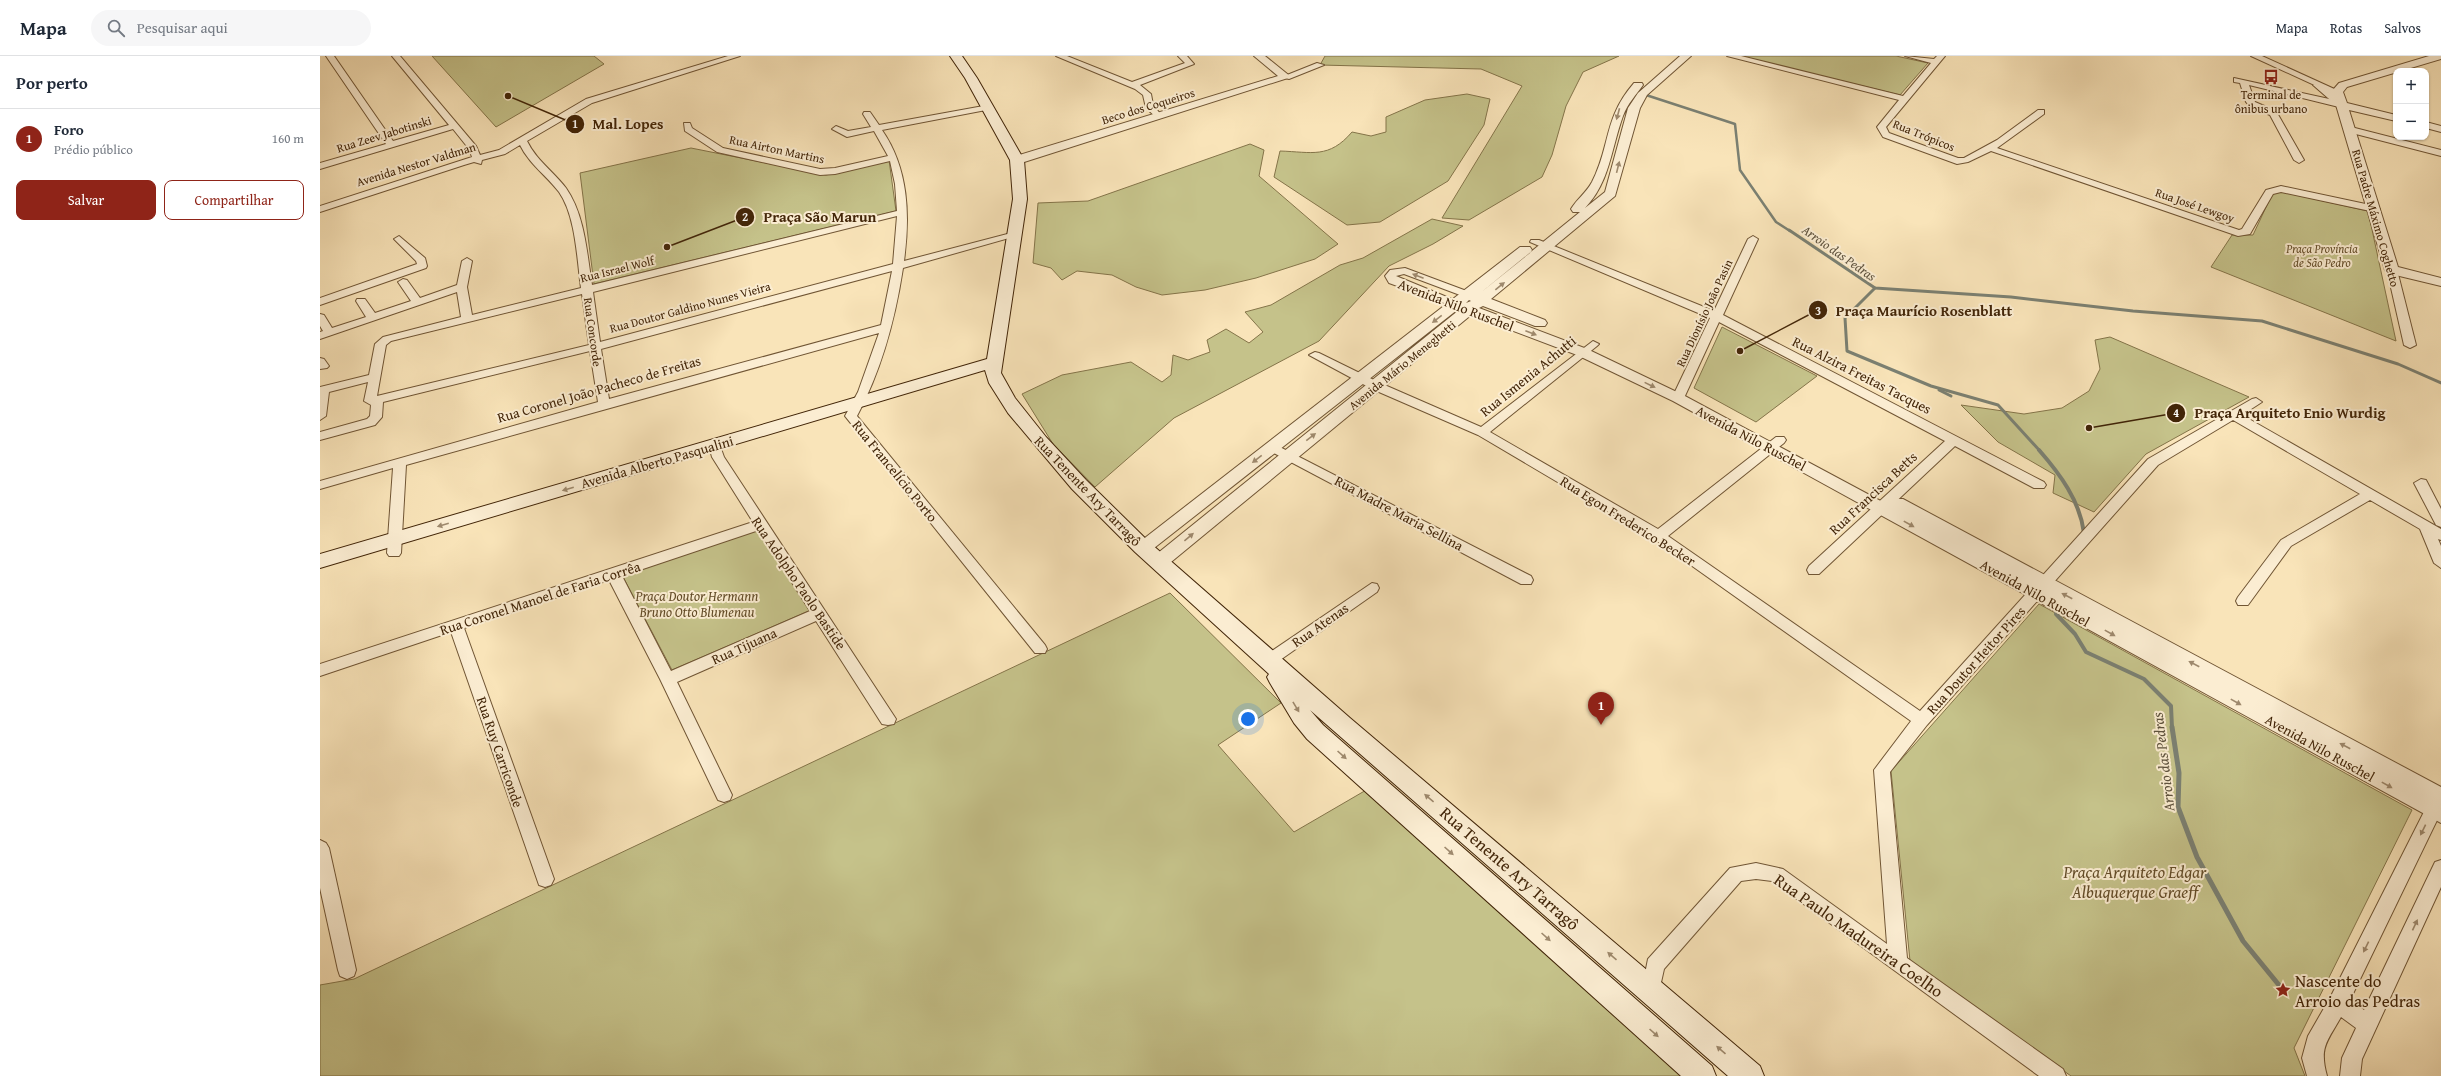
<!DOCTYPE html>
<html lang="pt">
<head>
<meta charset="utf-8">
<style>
  body { margin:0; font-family:"Gentium Book Plus",serif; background:#f6f6f7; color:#1f2937 }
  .controls { position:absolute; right:12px; top:12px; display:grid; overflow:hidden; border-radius:8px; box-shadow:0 1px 3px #0004 }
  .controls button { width:36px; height:36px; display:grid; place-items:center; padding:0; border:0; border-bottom:1px solid #e0e1e3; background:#fff; color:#1f2937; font:20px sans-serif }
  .you { position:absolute; left:928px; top:663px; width:14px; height:14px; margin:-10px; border:3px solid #fff; border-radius:50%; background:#1a73e8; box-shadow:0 0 0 6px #1a73e833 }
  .badge { display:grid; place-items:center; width:26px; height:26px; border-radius:50%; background:#8f2418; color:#fff; font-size:13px; font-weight:700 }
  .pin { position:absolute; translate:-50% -33px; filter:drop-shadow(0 1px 2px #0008) }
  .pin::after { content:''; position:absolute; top:21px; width:14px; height:12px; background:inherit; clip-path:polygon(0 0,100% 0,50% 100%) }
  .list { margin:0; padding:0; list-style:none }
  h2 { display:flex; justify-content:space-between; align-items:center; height:52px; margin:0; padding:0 16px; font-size:17px }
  h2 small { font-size:13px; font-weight:400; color:#747a83 }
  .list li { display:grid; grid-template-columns:26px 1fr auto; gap:12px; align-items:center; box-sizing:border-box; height:60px; padding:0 16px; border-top:1px solid #e0e1e3 }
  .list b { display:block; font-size:15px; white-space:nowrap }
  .list p { margin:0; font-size:13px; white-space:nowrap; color:#747a83 }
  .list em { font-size:13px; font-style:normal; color:#747a83 }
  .actions { display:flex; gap:8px; padding:12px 16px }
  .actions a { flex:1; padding:9px 0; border:1px solid #8f2418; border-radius:8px; text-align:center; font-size:14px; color:#8f2418 }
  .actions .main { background:#8f2418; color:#fff }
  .icon { flex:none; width:22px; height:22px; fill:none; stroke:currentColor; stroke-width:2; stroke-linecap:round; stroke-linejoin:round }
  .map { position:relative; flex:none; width:2121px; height:1020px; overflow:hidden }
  header { display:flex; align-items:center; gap:24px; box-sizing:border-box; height:56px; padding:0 20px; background:#fff; border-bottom:1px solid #e0e1e3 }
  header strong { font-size:19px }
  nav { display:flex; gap:22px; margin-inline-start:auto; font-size:14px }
  .search { width:280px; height:36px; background:#f6f6f7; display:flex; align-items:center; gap:10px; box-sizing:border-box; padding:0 14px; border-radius:22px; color:#747a83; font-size:15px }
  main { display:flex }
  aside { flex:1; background:#fff }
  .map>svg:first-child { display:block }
</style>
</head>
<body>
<header>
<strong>Mapa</strong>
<div class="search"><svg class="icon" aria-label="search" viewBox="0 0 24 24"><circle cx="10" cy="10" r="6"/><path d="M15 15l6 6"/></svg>Pesquisar aqui</div>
<nav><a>Mapa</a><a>Rotas</a><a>Salvos</a></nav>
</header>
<main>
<aside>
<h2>Por perto<small></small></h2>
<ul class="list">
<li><span class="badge">1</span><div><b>Foro</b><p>Prédio público</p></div><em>160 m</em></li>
</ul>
<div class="actions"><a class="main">Salvar</a><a>Compartilhar</a></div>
</aside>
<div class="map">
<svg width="2121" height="1020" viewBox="0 0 2121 1020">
  <rect width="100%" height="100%" fill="#f9e4b9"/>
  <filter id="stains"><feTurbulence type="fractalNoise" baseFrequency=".005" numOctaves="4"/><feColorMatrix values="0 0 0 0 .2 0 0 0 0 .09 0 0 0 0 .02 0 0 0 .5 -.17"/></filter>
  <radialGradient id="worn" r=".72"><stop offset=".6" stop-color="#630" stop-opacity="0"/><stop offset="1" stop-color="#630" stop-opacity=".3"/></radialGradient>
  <g fill="#c5c28a" stroke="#847449">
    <polygon points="112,0 274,0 284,8 176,71"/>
    <polygon points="1005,0 1299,0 1263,16 1246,50 1232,99 1222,121 1149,164 1122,162 1202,30 1161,13 1000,9"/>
    <polygon points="1420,0 1576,0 1608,7 1580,39"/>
    <path d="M1147,38l23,5 -6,26 -36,56 -68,41 -33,3 -73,-48 6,-26c32,1 49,8 72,-19l19,4 15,-4v-15l39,-17z"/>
    <polygon points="930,88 944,94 939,120 1018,188 995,203 936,222 885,234 842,239 816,231 792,219 757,215 742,224 731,212 713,207 718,147 768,145"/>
    <polygon points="371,92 506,119 569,104 576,155 274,228 260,117"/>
    <polygon points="1954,134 2048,155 2076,285 1891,211 1912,179 1933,179"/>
    <polygon points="1112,163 1143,170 1113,188 1069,210 999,285 854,362 775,431 733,388 702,338 742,319 811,306 842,326 851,319 853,299 868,304 890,296 887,284 906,273 929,287 943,276 925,256 951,249 1020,209 1043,202"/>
    <polygon points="1402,271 1497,320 1436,366 1374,332"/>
    <polygon points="1790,281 1929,341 1826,398 1774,456 1733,437 1735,419 1678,386 1641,349 1704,358 1742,352 1769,335 1780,313 1775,284"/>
    <polygon points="437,474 491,554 352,614 302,519"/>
    <polygon points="850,537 961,647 898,689 974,776 1060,726 1390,1020 0,1020 0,929 34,923"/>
    <polygon points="1719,548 2092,754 1974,992 1985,1020 1751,1020 1590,905 1571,715"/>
  </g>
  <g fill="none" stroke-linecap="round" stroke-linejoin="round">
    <polyline stroke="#7b8072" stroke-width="2.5" points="1326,39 1415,68 1420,114 1456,166 1470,175"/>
    <g stroke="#7b8072" stroke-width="3">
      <polyline points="1469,174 1555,232 1691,241 1813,255 1942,265 2078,308 2121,327"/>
      <polyline points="1555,232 1525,262 1527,295 1611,330 1678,349 1720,395"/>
      <polyline points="1619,334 1631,340"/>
    </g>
    <g stroke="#7b8072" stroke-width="4">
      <path d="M1719,394c21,24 41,51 45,83"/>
      <polyline points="1737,551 1736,558 1755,578 1766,596 1824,623 1851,650 1852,672"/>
    </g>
    <polyline stroke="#7b8072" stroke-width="5" points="1852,671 1859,717 1858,751 1877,801 1923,885 1963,934"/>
    <defs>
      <g id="minor">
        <path d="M6,0h8l59,85 56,-16 -57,-69h8l76,90 4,9 19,-5 87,-51 142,-43h12l-148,47 -65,38c9,19 26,30 39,47 19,27 21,66 26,97l305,-74 -2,-27 -5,-23 -55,13 -15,1 -103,-23 -32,-21 -1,-8h6l2,5 31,20 97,21 15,-1 53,-12 -14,-25 -27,6 -15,-8 4,-3 12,5 23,-4 -8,-13 1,-2h6l9,13 110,-20 1,2 -4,3 -104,20c27,39 28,86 22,131l111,-29 5,3 -117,33c-8,52 -21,101 -46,148l188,229 2,4 -2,4h-10l-190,-237 13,-24 21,-59 -473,132 -5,88 -2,3h-10l-2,-3 6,-85 -73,21v-8l278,-79 -8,-51 -207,51 -1,15 -7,8 -55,15v-8l47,-13 3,-3 1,-11 -7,-4 4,-19 -39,10 -3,24 -6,4v-33l49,-12 6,-31 8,-7 78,-20 -4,-25 -137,47v-7l3,-1 -3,-5v-12l4,1 8,13 34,-11 -10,-16 1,-2h8l10,14 36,-12 -13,-19 5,-3 4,1 13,18 37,-13 5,-24 5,-3 5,3 -5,26 5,28 109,-27c-4,-28 -5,-72 -22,-96 -12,-16 -30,-28 -39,-47l-15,9 -23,6 -1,4 -7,-2 -10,3 -144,47v-6l152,-49 -3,-8 -16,-20 -133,40v-6l66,-19zM577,160l-4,48 -293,78 -7,-50zM572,215l-11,54 -272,74 -8,-50zM262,238l7,51 -212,51 9,-51 5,-4z"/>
        <polygon points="736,0 747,0 812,26 865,7 858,0 867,0 874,8 820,29 831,38 833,49 842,60 838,63 826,52 823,39 815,33"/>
        <polygon points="1407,0 1421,0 1583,40 1611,7 1585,0 1614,3 1617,0 1625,0 1566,71 1569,77 1638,102 1644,102 1677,84 1718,54 1724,54 1724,58 1677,92 1919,174 1922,173 1946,134 1961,130 2055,150 2060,153 2055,156 1961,136 1953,138 1930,178 1918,180 1671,95 1648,106 1637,108 1563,81 1557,71 1579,44"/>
        <polygon points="1931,0 1942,0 2021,36 2014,38"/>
        <polygon points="997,7 1004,9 969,23 962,21"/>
        <polygon points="1914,22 2023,46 2027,49 2023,52 1929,29 1935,46 1956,55 1984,104 1979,107 1974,104 1950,59 1932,52 1926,46 1920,27 1914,26"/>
        <polygon points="2031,71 2121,94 2121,100 2028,76 2028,72"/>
        <polygon points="79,180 105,202 107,210 106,212 0,249 0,242 97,208 96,205 74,183"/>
        <polygon points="1433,180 1438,183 1403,259 1724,426 1726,429 1724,432 1714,432 1635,390 1499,518 1489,518 1487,514 1489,510 1625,385 1399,266 1364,342 1362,345 1354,345 1352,342 1390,262 1210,186 1211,184 1219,184 1394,255 1428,183"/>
        <polygon points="2072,211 2077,214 2096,289 2090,292 2084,289 2067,214"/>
        <polygon points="1085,212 1152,237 1153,239 1148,242 1084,218 1076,220 1139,246 1140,248 1135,251 1069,227 1065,220 1070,214"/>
        <polygon points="1273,285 1279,288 1277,290 1170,376 1338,473 1456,381 1464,381 1466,384 1464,387 1348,480 1600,655 1828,403 1932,343 1936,342 1942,346 1922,359 2121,473 2121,484 2118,483 2121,490 2121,512 2114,507 2100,473 2050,444 1971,490 1928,549 1918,549 1916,545 1918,541 1961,484 2040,438 1913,364 1838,409 1607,669 1570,716 1587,902 1743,1013 1746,1020 1719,1020 1452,825 1436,823 1421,825 1344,913 1338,940 1331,942 1324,940 1322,933 1328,903 1410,812 1436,807 1463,813 1567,888 1554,714 1591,665 1334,483 1158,379 1052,333 989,299 995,296 999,297 1060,327 1161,371"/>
        <polygon points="0,302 4,303 9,310 7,312 0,313"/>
        <path d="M395,386l4,1 5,14 172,262 -2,5 -6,1 -6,-1 -66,-103 -139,61 55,113 -2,5 -6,2 -6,-2 -58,-121 -51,-99 -145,48 90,251 -3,6 -6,2 -6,-2 -88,-253 -131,44v-12l433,-142 -41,-65 -3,-11zM439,474l51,81 -139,60 -49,-95z"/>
        <polygon points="952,387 1211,520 1213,524 1211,528 1201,528 948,394 946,391 948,388"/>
        <polygon points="2101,423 2106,424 2121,453 2121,471 2116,469 2094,427"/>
        <polygon points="1052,527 1057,528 1059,532 1057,536 953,609 948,611 943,609 940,605 943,601"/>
        <path d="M2121,732v24l-91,188 14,10 71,-148 6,-2v27l-79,172 -2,17h-20l2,-18 14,-30 -15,-11c-14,25 -22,30 -14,59h-20l-5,-18 6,-22 23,-40 104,-206z"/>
        <polygon points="0,784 6,787 9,792 36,914 34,920 27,923 20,920 18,914 0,832"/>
      </g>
      <g id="tertiary">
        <polygon points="934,0 945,0 971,21 701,107 693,107 691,104 693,101 958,20"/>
        <path d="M1360,0h11l-44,39 -7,13 -25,88 -124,103 54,21 2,3 -2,3h-10l-52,-20 -4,2 108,41 96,46 207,111 -2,-3 3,-4h12l538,288v36l-768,-422 -96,-46 -106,-40 -306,252 -6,1 -6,-1 -3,-5 3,-5 306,-247h-2l-308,242 -6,2 -6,-2 -3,-4 3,-4 383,-297h10l2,3 -2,3 -51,41 101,-82h-7l-2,-3c6,-10 15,-16 21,-27 19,-37 11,-63 42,-99h8l1,2c-7,10 -15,18 -20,31 -12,33 -13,66 -38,92l20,-16 23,-84 10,-15zM1149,244l2,1 -5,2z"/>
        <polygon points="2109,0 2121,0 2121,3 2027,31 2023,36 2027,47 2076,59 2076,65 2029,54 2078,211 2121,222 2121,230 2067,217 2065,214 2016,49 1993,29 1998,26 2012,35 2019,27"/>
        <polygon points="2106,66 2121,70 2121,76 2106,72"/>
      </g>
      <polygon id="secondary" points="630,0 642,0 657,22 704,104 707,143 681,317 695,342 726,381 766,424 829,486 1030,662 1440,1010 1444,1020 1408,1020 990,654 1003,669 1392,1010 1396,1020 1361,1020 987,683 974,667 950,627 947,621 949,618 815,496 752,433 688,357 669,327 665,314 0,512 0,498 667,303 693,143 690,104 645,22"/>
    </defs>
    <use href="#minor" stroke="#705534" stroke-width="2"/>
    <use href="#tertiary" stroke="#705534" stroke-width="2"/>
    <use href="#secondary" stroke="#422508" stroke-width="2"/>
    <use href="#minor" fill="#fbedd2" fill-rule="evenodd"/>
    <use href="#tertiary" fill="#fbedd2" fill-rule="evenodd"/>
    <use href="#secondary" fill="#fbedd2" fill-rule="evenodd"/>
  </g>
  <defs><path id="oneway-solid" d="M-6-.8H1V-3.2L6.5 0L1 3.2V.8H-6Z"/></defs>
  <g fill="#9e896d">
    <use href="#oneway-solid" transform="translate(1298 58) rotate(105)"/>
    <use href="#oneway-solid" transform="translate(1298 111) rotate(-76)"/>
    <use href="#oneway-solid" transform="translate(1098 220) rotate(-159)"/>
    <use href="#oneway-solid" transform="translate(1180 230) rotate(-39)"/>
    <use href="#oneway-solid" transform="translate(1117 263) rotate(142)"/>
    <use href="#oneway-solid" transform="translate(1211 277) rotate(21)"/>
    <use href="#oneway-solid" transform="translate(1330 329) rotate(26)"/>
    <use href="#oneway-solid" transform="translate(991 381) rotate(-38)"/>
    <use href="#oneway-solid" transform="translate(937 403) rotate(142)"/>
    <use href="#oneway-solid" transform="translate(248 433) rotate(164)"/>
    <use href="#oneway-solid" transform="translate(1589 468) rotate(29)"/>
    <use href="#oneway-solid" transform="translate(123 469) rotate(164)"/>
    <use href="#oneway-solid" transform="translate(869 481) rotate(-40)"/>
    <use href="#oneway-solid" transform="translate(1747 540) rotate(-152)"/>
    <use href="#oneway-solid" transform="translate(1790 577) rotate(29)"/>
    <use href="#oneway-solid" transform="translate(1874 608) rotate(-152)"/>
    <use href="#oneway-solid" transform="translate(1916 646) rotate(29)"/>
    <use href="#oneway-solid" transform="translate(976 651) rotate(59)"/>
    <use href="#oneway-solid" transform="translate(2025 690) rotate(-152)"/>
    <use href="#oneway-solid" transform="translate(1022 699) rotate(42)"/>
    <use href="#oneway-solid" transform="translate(2067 729) rotate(29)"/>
    <use href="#oneway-solid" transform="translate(1109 742) rotate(-140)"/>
    <use href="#oneway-solid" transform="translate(2103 774) rotate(116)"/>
    <use href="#oneway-solid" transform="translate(1129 795) rotate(42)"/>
    <use href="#oneway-solid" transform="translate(2095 869) rotate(-65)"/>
    <use href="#oneway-solid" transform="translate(1226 881) rotate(42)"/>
    <use href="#oneway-solid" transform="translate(2046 891) rotate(116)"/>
    <use href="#oneway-solid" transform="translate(1292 900) rotate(-139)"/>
    <use href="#oneway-solid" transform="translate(1334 977) rotate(42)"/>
    <use href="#oneway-solid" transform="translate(1401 994) rotate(-139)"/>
  </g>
  <defs>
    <symbol id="bus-bare" viewBox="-9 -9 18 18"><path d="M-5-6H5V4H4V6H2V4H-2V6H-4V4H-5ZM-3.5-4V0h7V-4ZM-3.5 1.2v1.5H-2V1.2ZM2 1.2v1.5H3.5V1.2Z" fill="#8f2418" stroke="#fbedd2" stroke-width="2.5" paint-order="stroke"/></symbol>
    <symbol id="sight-bare" viewBox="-9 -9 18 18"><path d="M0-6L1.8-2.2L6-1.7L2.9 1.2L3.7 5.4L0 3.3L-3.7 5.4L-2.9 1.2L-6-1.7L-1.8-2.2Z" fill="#8f2418" stroke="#fbedd2" stroke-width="2.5" paint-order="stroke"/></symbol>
  </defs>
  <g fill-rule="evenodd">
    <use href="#bus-bare" x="1940" y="10" width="22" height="22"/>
    <use href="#sight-bare" x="1952" y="923" width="22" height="22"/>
  </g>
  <g text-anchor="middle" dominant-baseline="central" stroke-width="4" stroke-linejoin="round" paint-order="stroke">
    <g font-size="12" fill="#422508" stroke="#fbedd2">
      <text x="1951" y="38">Terminal de<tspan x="1951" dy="14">ônibus urbano</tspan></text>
    </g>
    <g font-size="12" fill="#422508" stroke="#fbedd2">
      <text transform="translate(828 50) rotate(-17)">Beco dos Coqueiros</text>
      <text transform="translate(64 78) rotate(-17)">Rua Zeev Jabotinski</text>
      <text transform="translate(1604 79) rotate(22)">Rua Trópicos</text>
      <text transform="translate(457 93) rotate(12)">Rua Airton Martins</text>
      <text transform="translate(96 108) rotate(-17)">Avenida Nestor Valdman</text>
      <text transform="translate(1875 149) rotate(19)">Rua José Lewgoy</text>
      <text transform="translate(2056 162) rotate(74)">Rua Padre Máximo Coghetto</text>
      <text transform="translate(297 213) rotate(-14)">Rua Israel Wolf</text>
      <text transform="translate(370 251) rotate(-15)">Rua Doutor Galdino Nunes Vieira</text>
      <text transform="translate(1384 257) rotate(-65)">Rua Dionísio João Pasin</text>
      <text transform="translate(273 276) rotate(82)">Rua Concorde</text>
      <text transform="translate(1082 309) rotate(-39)">Avenida Mário Meneghetti</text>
    </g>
    <g font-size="12" font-style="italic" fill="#634c28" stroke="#fbedd2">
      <text x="2002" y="192">Praça Província<tspan x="2002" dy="14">de São Pedro</tspan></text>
    </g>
    <g font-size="13" font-style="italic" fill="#5e523d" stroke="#fbedd2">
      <text transform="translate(1519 197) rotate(35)">Arroio das Pedras</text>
    </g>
    <g font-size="14" fill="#422508" stroke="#fbedd2">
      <text transform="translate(1136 249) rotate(21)">Avenida Nilo Ruschel</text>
      <text transform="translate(1542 319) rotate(27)">Rua Alzira Freitas Tacques</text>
      <text transform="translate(1208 320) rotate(-39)">Rua Ismenia Achutti</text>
      <text transform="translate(279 333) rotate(-16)">Rua Coronel João Pacheco de Freitas</text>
      <text transform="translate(1431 382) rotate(28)">Avenida Nilo Ruschel</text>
      <text transform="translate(337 406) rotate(-16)">Avenida Alberto Pasqualini</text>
      <text transform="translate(575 415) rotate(51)">Rua Francelício Porto</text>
      <text transform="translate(768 435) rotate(46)">Rua Tenente Ary Tarragô</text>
      <text transform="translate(1553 437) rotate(-43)">Rua Francisca Betts</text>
      <text transform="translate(1079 457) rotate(28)">Rua Madre Maria Sellina</text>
      <text transform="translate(1308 465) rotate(32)">Rua Egon Frederico Becker</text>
      <text transform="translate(479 527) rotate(56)">Rua Adolpho Paolo Bastide</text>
      <text transform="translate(1715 537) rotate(29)">Avenida Nilo Ruschel</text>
      <text transform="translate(220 542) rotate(-18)">Rua Coronel Manoel de Faria Corrêa</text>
      <text transform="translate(1000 569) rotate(-35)">Rua Atenas</text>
      <text transform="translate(424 590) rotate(-24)">Rua Tijuana</text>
      <text transform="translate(1656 604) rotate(-48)">Rua Doutor Heitor Pires</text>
      <text transform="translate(2000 692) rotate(29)">Avenida Nilo Ruschel</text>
      <text transform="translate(180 696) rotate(71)">Rua Ruy Carriconde</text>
    </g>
    <g font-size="14" font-style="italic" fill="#634c28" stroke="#fbedd2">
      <text x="377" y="540">Praça Doutor Hermann<tspan x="377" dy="16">Bruno Otto Blumenau</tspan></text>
    </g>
    <g font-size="15" font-style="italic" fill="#5e523d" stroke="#fbedd2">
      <text transform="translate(1843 706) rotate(-97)">Arroio das Pedras</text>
    </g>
    <g font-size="17" fill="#422508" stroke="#fbedd2">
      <text transform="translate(1190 812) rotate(41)">Rua Tenente Ary Tarragô</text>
      <text transform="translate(1539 879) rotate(35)">Rua Paulo Madureira Coelho</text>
    </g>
    <g font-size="17" font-style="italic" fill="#634c28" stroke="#fbedd2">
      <text x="1815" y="815">Praça Arquiteto Edgar<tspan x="1815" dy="20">Albuquerque Graeff</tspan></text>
    </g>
    <g font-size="17" fill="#422508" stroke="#fbedd2" text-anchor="start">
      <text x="1975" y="924">Nascente do<tspan x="1975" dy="20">Arroio das Pedras</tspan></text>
    </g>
  </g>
  <path fill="none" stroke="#422508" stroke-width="1.5" d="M188 40L255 68M347 191L425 161M1420 295L1498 254M1769 372L1856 357"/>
  <g fill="#422508" stroke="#fbedd2" stroke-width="1.5">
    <circle cx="188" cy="40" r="4"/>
    <circle cx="347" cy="191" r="4"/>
    <circle cx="1420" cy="295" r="4"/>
    <circle cx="1769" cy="372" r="4"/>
    <circle cx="255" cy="68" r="10"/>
    <circle cx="425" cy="161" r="10"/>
    <circle cx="1498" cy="254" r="10"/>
    <circle cx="1856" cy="357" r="10"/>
  </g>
  <g font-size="12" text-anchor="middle" font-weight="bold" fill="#fff">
    <text x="255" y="72">1</text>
    <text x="425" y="165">2</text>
    <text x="1498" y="259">3</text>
    <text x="1856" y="361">4</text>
  </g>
  <g font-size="15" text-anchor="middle" font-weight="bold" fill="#422508" stroke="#fbedd2" stroke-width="4" stroke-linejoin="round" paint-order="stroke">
    <text x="308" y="73">Mal. Lopes</text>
    <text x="500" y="166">Praça São Marun</text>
    <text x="1604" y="260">Praça Maurício Rosenblatt</text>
    <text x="1970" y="362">Praça Arquiteto Enio Wurdig</text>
  </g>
  <rect width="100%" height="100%" filter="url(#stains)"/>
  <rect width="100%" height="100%" fill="url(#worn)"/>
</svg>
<div class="controls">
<button>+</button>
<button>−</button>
</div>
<div class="you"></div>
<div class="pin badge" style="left:1281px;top:669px">1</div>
</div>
</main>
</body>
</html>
